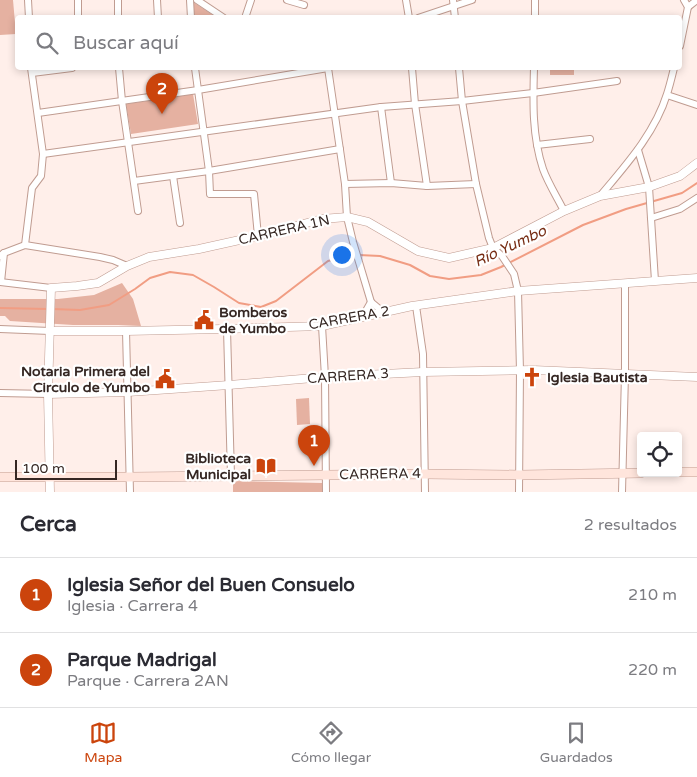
<!DOCTYPE html>
<html lang="es">
<head>
<meta charset="utf-8">
<style>
  body { margin:0; font-family:"Varela Round",sans-serif; background:#f7f7f7; color:#2b2b33 }
  .controls { position:absolute; right:15px; bottom:15px; display:grid; overflow:hidden; border-radius:5px; box-shadow:0 2px 8px #0003 }
  .controls button { width:45px; height:45px; display:grid; place-items:center; padding:0; border:0; border-bottom:1px solid #e1e1e2; background:#fff; color:#2b2b33; font:25px sans-serif }
  .scale { position:absolute; left:15px; bottom:12px; width:102px; box-sizing:border-box; padding-left:5px; border:2px solid #352723; border-top:0; font-size:14px; line-height:18px; white-space:nowrap; color:#352723; -webkit-text-stroke:4px #fff; paint-order:stroke }
  .you { position:absolute; left:341px; top:254px; width:18px; height:18px; margin:-12px; border:4px solid #fff; border-radius:50%; background:#1a73e8; box-shadow:0 0 0 8px #1a73e833 }
  .badge { display:grid; place-items:center; width:32px; height:32px; border-radius:50%; background:#cb440c; color:#fff; font-size:16px; font-weight:700 }
  .pin { position:absolute; translate:-50% -41px; filter:drop-shadow(0 1px 2px #0008) }
  .pin::after { content:''; position:absolute; top:26px; width:18px; height:15px; background:inherit; clip-path:polygon(0 0,100% 0,50% 100%) }
  .list { margin:0; padding:0; list-style:none }
  h2 { display:flex; justify-content:space-between; align-items:center; height:65px; margin:0; padding:0 20px; font-size:21px }
  h2 small { font-size:16px; font-weight:400; color:#7c7c81 }
  .list li { display:grid; grid-template-columns:32px 1fr auto; gap:15px; align-items:center; box-sizing:border-box; height:75px; padding:0 20px; border-top:1px solid #e1e1e2 }
  .list b { display:block; font-size:19px; white-space:nowrap }
  .list p { margin:0; font-size:16px; white-space:nowrap; color:#7c7c81 }
  .list em { font-size:16px; font-style:normal; color:#7c7c81 }
  .icon { flex:none; width:28px; height:28px; fill:none; stroke:currentColor; stroke-width:2; stroke-linecap:round; stroke-linejoin:round }
  .map { position:relative; flex:none; width:697px; height:492px; overflow:hidden }
  .search { position:absolute; background:#fff; box-shadow:0 2px 8px #0003; left:15px; right:15px; top:15px; height:55px; display:flex; align-items:center; gap:12px; box-sizing:border-box; padding:0 18px; border-radius:5px; color:#7c7c81; font-size:19px }
  .sheet { height:215px; background:#fff }
  nav { display:flex; justify-content:space-around; align-items:center; box-sizing:border-box; height:70px; border-top:1px solid #e1e1e2; background:#fff; font-size:14px; color:#7c7c81 }
  nav a { display:grid; justify-items:center; gap:2px }
  nav .on { color:#cb440c }
  .map>svg:first-child { display:block }
</style>
</head>
<body>
<div class="map">
<svg width="697" height="492" viewBox="0 0 697 492">
  <rect width="100%" height="100%" fill="#ffefea"/>
  <g fill="#e5b1a1">
    <polygon points="0,0 13,0 16,34 0,35"/>
    <polygon points="193,2 216,17 194,17"/>
    <rect x="550" y="68" width="24" height="7"/>
    <polygon points="193,94 198,124 131,134 126,104"/>
    <polygon points="122,283 133,299 141,326 118,325 73,325 10,321 5,316 0,316 0,299 58,299 94,295"/>
    <polygon points="309,398 310,424 297,425 296,399"/>
    <polygon points="233,481 322,483 322,492 233,492"/>
  </g>
  <g fill="none" stroke-linecap="round" stroke-linejoin="round">
    <g stroke="#f19d83" stroke-width="2">
      <polyline points="359,255 380,256 410,265 430,276 449,279 481,275 501,267 583,225 626,209 682,193 697,183"/>
      <polyline points="0,308 48,309"/>
      <polyline points="52,309 80,310 109,305 135,289 150,278 170,272 193,275 214,287 239,303 261,307 276,301 328,261 354,254"/>
    </g>
    <defs>
      <g id="minor">
        <polyline points="28,0 29,18"/>
        <polyline points="78,0 78,18"/>
        <polyline points="118,0 118,18"/>
        <polyline points="157,0 158,18"/>
        <polyline points="190,0 191,18"/>
        <polyline points="197,0 224,18"/>
        <polyline points="287,0 304,5"/>
        <polyline points="406,0 409,18"/>
        <polyline points="453,0 455,18"/>
        <polyline points="688,7 697,0"/>
        <polyline points="245,18 251,0"/>
        <polyline points="418,18 472,0"/>
        <polyline points="535,18 535,0"/>
        <polyline points="680,46 688,7 684,0"/>
        <polyline points="119,68 122,101 138,211"/>
        <polyline points="195,68 209,171 210,194 254,194 258,236"/>
        <polyline points="328,68 345,184 347,217 353,242 371,302 383,312"/>
        <polyline points="412,68 415,104 427,186"/>
        <polyline points="459,68 462,101 476,184 489,238 493,248 502,256 514,274 518,291 520,371 519,492"/>
        <path d="M534,68c-1,34 -2,68 9,101 5,14 14,28 21,42"/>
        <polyline points="32,73 72,68"/>
        <polyline points="667,95 697,105"/>
        <polyline points="381,107 391,183"/>
        <polyline points="38,113 198,90 328,68"/>
        <polyline points="537,145 590,139"/>
        <polyline points="638,150 649,187 655,281"/>
        <polyline points="43,154 381,107 462,101 533,93 617,81"/>
        <polyline points="173,176 180,223"/>
        <polyline points="134,181 209,171 340,149"/>
        <polyline points="345,184 391,183 427,186 476,184"/>
        <path d="M600,196c26,-31 55,-63 67,-102 3,-9 5,-18 7,-26"/>
        <polyline points="651,218 680,209 697,198"/>
        <polyline points="25,245 32,188 41,176 43,154 31,68"/>
        <polyline points="0,256 4,253 25,245 100,257 113,260 127,266"/>
        <polyline points="0,282 51,288"/>
        <polyline points="1,282 4,253"/>
        <polyline points="416,306 423,354 425,492"/>
        <polyline points="363,316 371,302"/>
        <polyline points="322,326 325,377 326,492"/>
        <polyline points="0,329 50,331"/>
        <polyline points="227,329 231,476"/>
        <polyline points="126,331 130,492"/>
        <polyline points="0,393 48,394"/>
        <polyline points="622,492 625,374 625,283"/>
      </g>
      <g id="tertiary">
        <polyline points="50,331 126,331 223,329 322,326 412,306 518,291 697,278"/>
        <polyline points="48,394 128,392 229,385 325,377 423,372 533,370 697,377"/>
        <polyline points="50,492 48,394 51,288 77,286 98,283 127,266 149,257 199,249 258,236 322,219 347,217 368,222 418,251 449,258 493,248 564,211 600,196 649,187 680,176 697,163"/>
      </g>
      <g id="secondary">
        <polyline points="678,472 697,472"/>
        <polyline points="0,477 129,477 425,474 520,475 641,473"/>
      </g>
    </defs>
    <use href="#minor" stroke="#c09c91" stroke-width="8"/>
    <use href="#tertiary" stroke="#c09c91" stroke-width="9"/>
    <use href="#secondary" stroke="#c09c91" stroke-width="10"/>
    <use href="#minor" stroke="#fff" stroke-width="6"/>
    <use href="#tertiary" stroke="#fff" stroke-width="8"/>
    <use href="#secondary" stroke="#ffe5dc" stroke-width="9"/>
  </g>
  <defs>
    <symbol id="civic-bare" viewBox="-9 -9 18 18"><path d="M-.6-6.5H3V-4.5H.6V-3L4-1V1h2V6H-6V1h2V-1L-.6-3ZM-1.2 2.5V6h2.4V2.5Z" fill="#cb440c" stroke="#fff" stroke-width="2.5" paint-order="stroke"/></symbol>
    <symbol id="church-bare" viewBox="-9 -9 18 18"><path d="M-1.2-6h2.4v3.5h3.3v2.4h-3.3V6h-2.4V-.1h-3.3v-2.4h3.3Z" fill="#cb440c" stroke="#fff" stroke-width="2.5" paint-order="stroke"/></symbol>
    <symbol id="library-bare" viewBox="-9 -9 18 18"><path d="M-6-4Q-3-5.5-.7-3.5V5Q-3 3-6 4ZM6-4Q3-5.5 .7-3.5V5Q3 3 6 4Z" fill="#cb440c" stroke="#fff" stroke-width="2.5" paint-order="stroke"/></symbol>
  </defs>
  <g fill-rule="evenodd">
    <use href="#civic-bare" x="190" y="306" width="28" height="28"/>
    <use href="#church-bare" x="518" y="363" width="28" height="28"/>
    <use href="#civic-bare" x="151" y="365" width="28" height="28"/>
    <use href="#library-bare" x="252" y="452" width="28" height="28"/>
  </g>
  <g text-anchor="middle" dominant-baseline="central" stroke-width="4.5" stroke-linejoin="round" paint-order="stroke">
    <g font-size="14" fill="#352723" stroke="#fff">
      <text transform="translate(284 230) rotate(-13)">CARRERA 1N</text>
      <text transform="translate(349 318) rotate(-10)">CARRERA 2</text>
      <text transform="translate(348 376) rotate(-4)">CARRERA 3</text>
      <text transform="translate(380 474) rotate(-1)">CARRERA 4</text>
    </g>
    <g font-size="14" font-weight="bold" fill="#352723" stroke="#fff" text-anchor="start">
      <text x="219" y="312">Bomberos<tspan x="219" dy="16">de Yumbo</tspan></text>
      <text x="150" y="371" text-anchor="end">Notaria Primera del<tspan x="150" dy="16">Circulo de Yumbo</tspan></text>
      <text x="547" y="377">Iglesia Bautista</text>
      <text x="251" y="458" text-anchor="end">Biblioteca<tspan x="251" dy="16">Municipal</tspan></text>
    </g>
    <g font-size="15" font-style="italic" fill="#772d14" stroke="#fff">
      <text transform="translate(510 246) rotate(-25)">Río Yumbo</text>
    </g>
  </g>
</svg>
<div class="controls">
<button><svg class="icon" aria-label="locate" viewBox="0 0 24 24"><circle cx="12" cy="12" r="6"/><path d="M12 2v4M12 18v4M2 12h4M18 12h4"/></svg></button>
</div>
<div class="scale">100 m</div>
<div class="you"></div>
<div class="pin badge" style="left:314px;top:466px">1</div>
<div class="pin badge" style="left:162px;top:114px">2</div>
<div class="search"><svg class="icon" aria-label="search" viewBox="0 0 24 24"><circle cx="10" cy="10" r="6"/><path d="M15 15l6 6"/></svg>Buscar aquí</div>
</div>
<section class="sheet">
<h2>Cerca<small>2 resultados</small></h2>
<ul class="list">
<li><span class="badge">1</span><div><b>Iglesia Señor del Buen Consuelo</b><p>Iglesia · Carrera 4</p></div><em>210 m</em></li>
<li><span class="badge">2</span><div><b>Parque Madrigal</b><p>Parque · Carrera 2AN</p></div><em>220 m</em></li>
</ul>
</section>
<nav>
<a class="on"><svg class="icon" aria-label="map" viewBox="0 0 24 24"><path d="M3 6l6-2 6 2 6-2v14l-6 2-6-2-6 2zM9 4v14M15 6v14"/></svg>Mapa</a>
<a><svg class="icon" aria-label="directions" viewBox="0 0 24 24"><path d="M12 3l9 9-9 9-9-9zM9 14v-3h6M13 9l2 2-2 2"/></svg>Cómo llegar</a>
<a><svg class="icon" aria-label="saved" viewBox="0 0 24 24"><path d="M7 4h10v16l-5-4-5 4z"/></svg>Guardados</a>
</nav>
</body>
</html>
